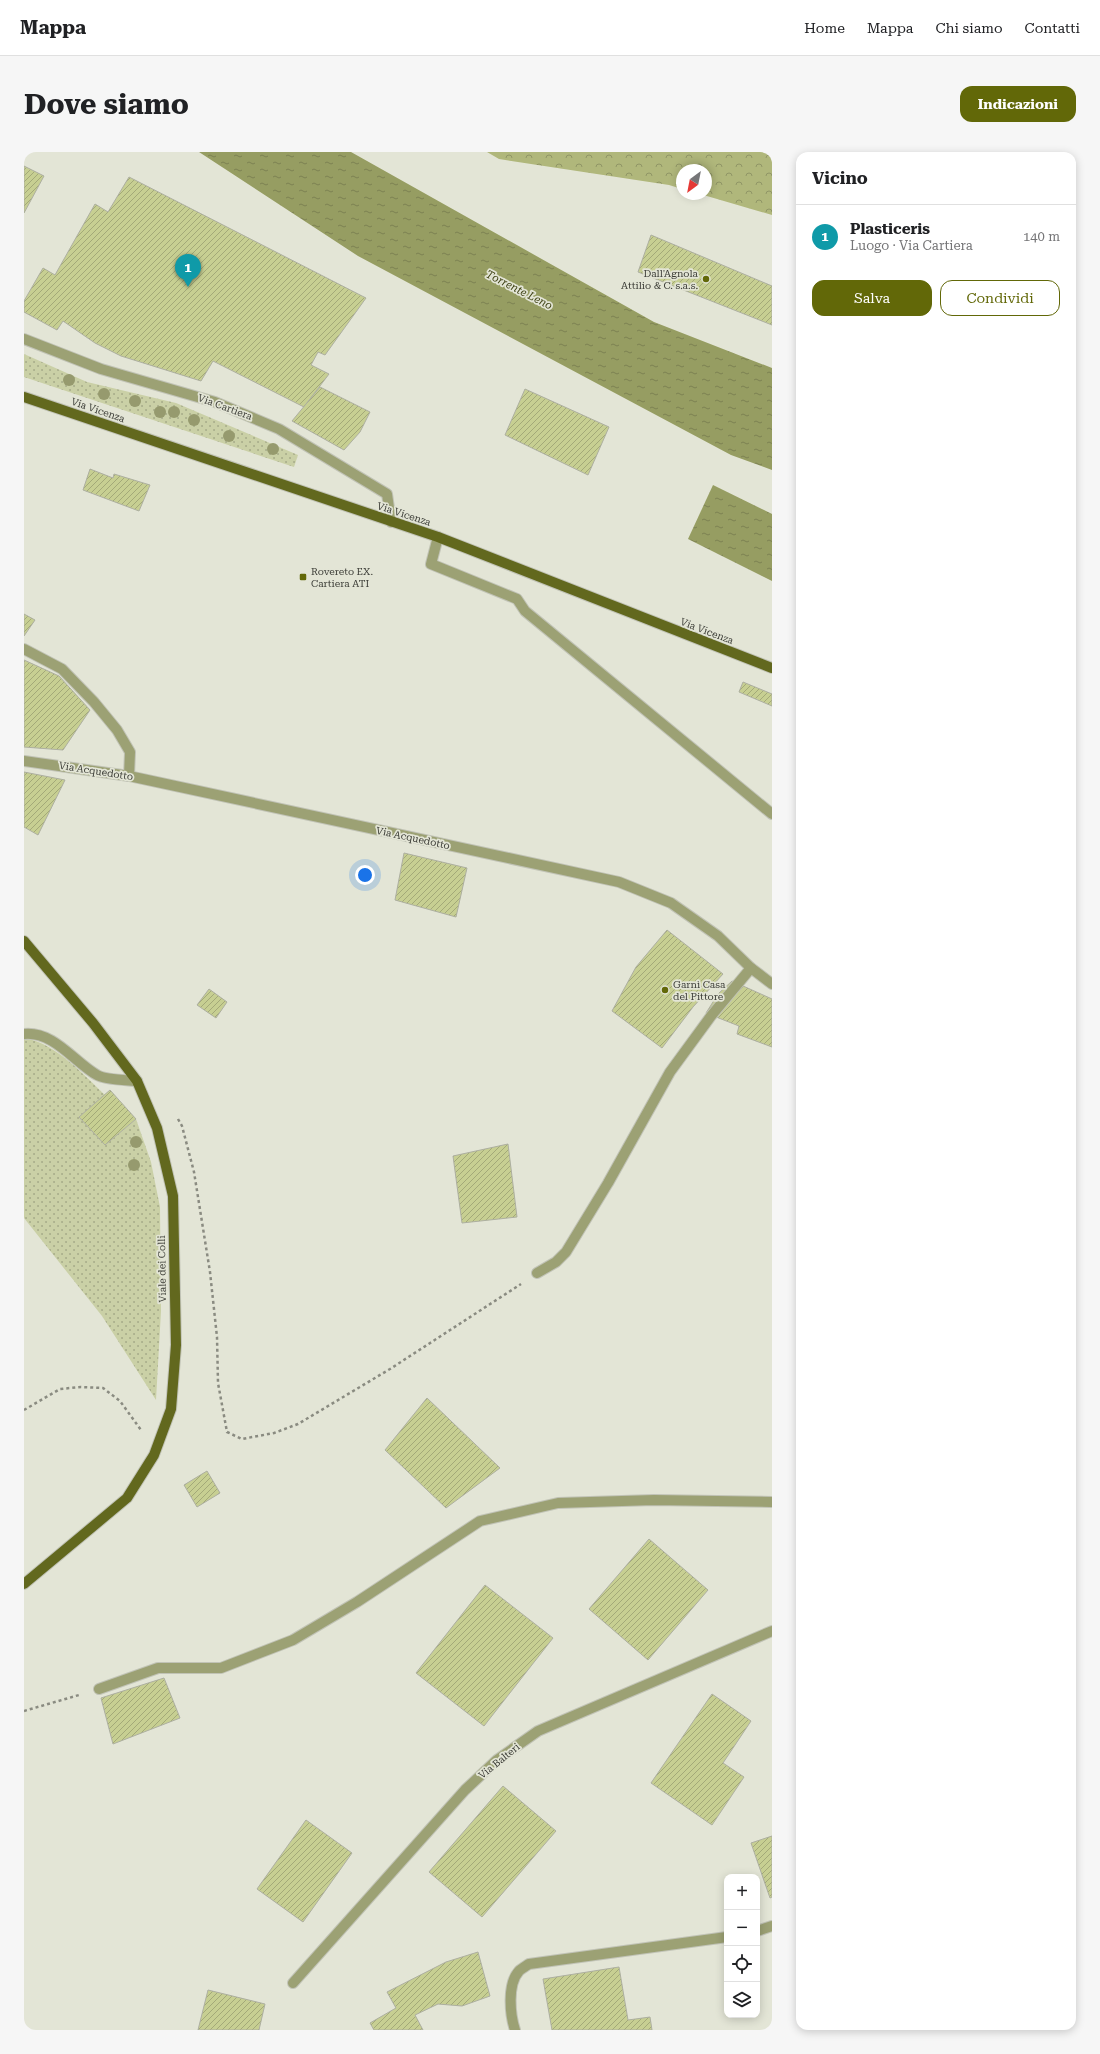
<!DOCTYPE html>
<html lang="it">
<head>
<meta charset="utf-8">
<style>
  body { margin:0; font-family:"Roboto Serif",serif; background:#f6f6f6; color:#202124 }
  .controls { position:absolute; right:12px; bottom:12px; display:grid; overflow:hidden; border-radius:8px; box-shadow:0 2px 10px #0003 }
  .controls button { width:36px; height:36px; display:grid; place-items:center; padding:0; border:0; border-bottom:1px solid #e0e0e0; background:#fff; color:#202124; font:20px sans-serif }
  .compass { position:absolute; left:652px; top:12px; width:36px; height:36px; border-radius:50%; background:#fff; box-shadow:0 2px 10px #0003; rotate:212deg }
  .you { position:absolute; left:341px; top:723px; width:14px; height:14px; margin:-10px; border:3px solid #fff; border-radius:50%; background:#1a73e8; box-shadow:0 0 0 6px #1a73e833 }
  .badge { display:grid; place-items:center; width:26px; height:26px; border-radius:50%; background:#626808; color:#fff; font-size:13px; font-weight:700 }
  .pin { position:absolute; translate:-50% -33px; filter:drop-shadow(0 1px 2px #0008) }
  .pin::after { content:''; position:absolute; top:21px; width:14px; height:12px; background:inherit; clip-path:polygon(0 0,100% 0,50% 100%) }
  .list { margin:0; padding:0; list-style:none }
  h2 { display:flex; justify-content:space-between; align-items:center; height:52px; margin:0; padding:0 16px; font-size:17px }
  h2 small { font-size:13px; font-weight:400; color:#757577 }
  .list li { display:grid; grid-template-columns:26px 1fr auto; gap:12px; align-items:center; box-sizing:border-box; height:64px; padding:0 16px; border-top:1px solid #e0e0e0 }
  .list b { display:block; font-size:15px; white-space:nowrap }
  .list p { margin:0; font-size:13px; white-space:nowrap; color:#757577 }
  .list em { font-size:13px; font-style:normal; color:#757577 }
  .actions { display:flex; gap:8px; padding:12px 16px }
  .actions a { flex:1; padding:9px 0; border:1px solid #626808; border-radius:12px; text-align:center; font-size:14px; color:#626808 }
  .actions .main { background:#626808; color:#fff }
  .icon { flex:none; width:22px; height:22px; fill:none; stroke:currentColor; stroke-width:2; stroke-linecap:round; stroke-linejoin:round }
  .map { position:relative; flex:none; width:748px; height:1878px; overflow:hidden; border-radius:12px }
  header { display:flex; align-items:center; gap:24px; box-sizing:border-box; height:56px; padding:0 20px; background:#fff; border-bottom:1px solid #e0e0e0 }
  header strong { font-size:19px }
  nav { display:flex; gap:22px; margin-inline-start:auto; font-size:14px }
  .intro { display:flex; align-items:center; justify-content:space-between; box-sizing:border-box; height:96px; padding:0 24px }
  h1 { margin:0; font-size:28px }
  .button { padding:10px 18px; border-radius:12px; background:#626808; color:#fff; font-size:14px; font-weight:700 }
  main { display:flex; gap:24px; padding:0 24px }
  aside { flex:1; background:#fff; border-radius:12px; box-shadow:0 2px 10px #0003 }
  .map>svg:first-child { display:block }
</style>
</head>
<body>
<header>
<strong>Mappa</strong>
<nav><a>Home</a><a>Mappa</a><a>Chi siamo</a><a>Contatti</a></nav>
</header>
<div class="intro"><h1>Dove siamo</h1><a class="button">Indicazioni</a></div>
<main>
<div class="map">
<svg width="748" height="1878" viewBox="0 0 748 1878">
  <defs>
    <pattern id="green-dots" width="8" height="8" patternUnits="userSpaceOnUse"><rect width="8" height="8" fill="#cad0a6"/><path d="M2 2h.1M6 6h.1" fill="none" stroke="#a5aa88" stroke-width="1.8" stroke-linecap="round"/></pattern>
    <pattern id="forest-crowns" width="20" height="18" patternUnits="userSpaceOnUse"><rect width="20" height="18" fill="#b0b77b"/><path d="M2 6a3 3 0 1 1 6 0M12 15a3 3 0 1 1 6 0" fill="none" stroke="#909666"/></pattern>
    <pattern id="water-ripples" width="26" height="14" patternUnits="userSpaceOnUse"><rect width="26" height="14" fill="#969d62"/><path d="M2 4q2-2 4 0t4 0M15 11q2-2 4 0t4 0" fill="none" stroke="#7c8152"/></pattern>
    <pattern id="building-hatch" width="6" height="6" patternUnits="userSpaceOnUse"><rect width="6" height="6" fill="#c7cf92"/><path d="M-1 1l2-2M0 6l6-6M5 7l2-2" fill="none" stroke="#a3a978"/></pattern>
  </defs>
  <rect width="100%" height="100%" fill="#e3e5d6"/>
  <g fill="url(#green-dots)">
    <polygon points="0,202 63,230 152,251 274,303 270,315 0,225"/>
    <path d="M3,887c28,4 58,37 78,56l-26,22 26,28 31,-26 15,43 9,45 1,104 -5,89 -54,-84 -78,-98v-178z"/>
  </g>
  <polygon fill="url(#forest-crowns)" points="463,0 748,0 748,63 676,42 682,42 682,18 658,18 658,37 645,33 475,7"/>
  <g fill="url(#water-ripples)">
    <polygon points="175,0 327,0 630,170 748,216 748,318 707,303 334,104"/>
    <polygon points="689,333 748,362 748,429 664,387"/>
  </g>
  <g fill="url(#building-hatch)" stroke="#adafa0">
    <polygon points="0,14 20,24 0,61"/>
    <polygon points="105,25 342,146 301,203 294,200 287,213 305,222 280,255 189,209 177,229 97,204 71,191 39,169 33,178 0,160 0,149 19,116 31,123 71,52 84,60"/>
    <polygon points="627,83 748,134 748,173 614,120"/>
    <polygon points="296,235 346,260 336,280 320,298 268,269"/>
    <polygon points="501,237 585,275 564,323 481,283"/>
    <polygon points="66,317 89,326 90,322 126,333 115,359 59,338"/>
    <polygon points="0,462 11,468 0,484"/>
    <polygon points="0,508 35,524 66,558 39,598 0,595"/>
    <polygon points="719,530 748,542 748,554 715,540"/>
    <polygon points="0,620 41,628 14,683 0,675"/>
    <polygon points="380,701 443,716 432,765 371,748"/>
    <polygon points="643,778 699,822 669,855 638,896 588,859 612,815"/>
    <polygon points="708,829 748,847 748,895 713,882 715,874 682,861 694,842"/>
    <polygon points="185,837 203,850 192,866 173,853"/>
    <polygon points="86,938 112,967 81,993 55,965"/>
    <polygon points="484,992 493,1065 438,1071 429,1004"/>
    <polygon points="403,1246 476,1316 422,1356 361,1298"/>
    <polygon points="183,1319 196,1341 173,1355 160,1333"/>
    <polygon points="625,1387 684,1438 624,1508 565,1457"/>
    <polygon points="461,1433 529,1486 460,1574 392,1521"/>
    <polygon points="140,1526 156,1566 89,1592 77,1546"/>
    <polygon points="688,1542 727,1569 699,1611 720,1625 688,1673 627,1631"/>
    <polygon points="479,1634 532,1679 458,1765 405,1720"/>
    <polygon points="282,1668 328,1701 279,1770 233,1737"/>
    <polygon points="748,1684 748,1745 746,1746 727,1691"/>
    <polygon points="454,1800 466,1844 438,1854 414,1852 391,1863 399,1878 350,1878 346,1871 372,1856 363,1840 422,1810"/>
    <polygon points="595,1815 604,1868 626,1865 628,1878 528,1878 519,1827"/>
    <polygon points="184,1838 241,1852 235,1878 174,1878"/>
  </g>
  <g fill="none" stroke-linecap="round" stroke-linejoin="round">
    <defs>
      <g id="minor">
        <polyline points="0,187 77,217 191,250 255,277 363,342 367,370"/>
        <polyline points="414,385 407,412 493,447 501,459 748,662"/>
        <polyline points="0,497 38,517 70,550 93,578 106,600 105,624"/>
        <polyline points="0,609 105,624 595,730 647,751 694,784 727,816 748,832"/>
        <path d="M0,882c30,-3 50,28 73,41 8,5 30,5 40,6"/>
        <polyline points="513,1121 532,1110 542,1100 584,1031 646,920 687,864 727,816"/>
        <polyline points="75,1537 134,1516 197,1516 269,1488 333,1450 456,1369 534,1351 630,1348 748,1350"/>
        <polyline points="733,1779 748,1774"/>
        <polyline points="269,1831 441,1638 473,1608 514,1579 748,1479"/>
        <path d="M491,1878c-5,-15 -8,-46 4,-59 2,-2 7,-5 10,-7l198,-27"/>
      </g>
      <g id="major">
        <polyline points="0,245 414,385 748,516"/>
        <polyline points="0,789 69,871 113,929 133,976 149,1044 152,1193 147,1257 130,1303 103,1346 0,1432"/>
      </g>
    </defs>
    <use href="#minor" stroke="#c1c3b6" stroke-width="12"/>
    <use href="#major" stroke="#c1c3b6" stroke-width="12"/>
    <g stroke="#8a8b81" stroke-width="2.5" stroke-dasharray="3 3" stroke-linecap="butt">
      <polyline points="154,967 158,974 170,1020 186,1120 193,1185 194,1231 203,1280 218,1287 250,1281 274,1272 366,1217 497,1132"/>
      <polyline points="0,1258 36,1237 57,1235 79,1236 96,1249 117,1278"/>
      <polyline points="0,1559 55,1543"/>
    </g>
    <use href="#minor" stroke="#9ca174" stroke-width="10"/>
    <use href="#major" stroke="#62681e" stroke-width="10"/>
  </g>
  <g fill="#969a6e">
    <circle cx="45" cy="228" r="6"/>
    <circle cx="80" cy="242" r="6"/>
    <circle cx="111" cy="249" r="6"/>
    <circle cx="136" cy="260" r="6"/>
    <circle cx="150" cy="260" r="6"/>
    <circle cx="170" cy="268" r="6"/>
    <circle cx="205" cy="284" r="6"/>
    <circle cx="249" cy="297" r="6"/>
    <circle cx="112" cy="990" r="6"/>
    <circle cx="110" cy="1013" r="6"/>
  </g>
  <g fill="#626808" stroke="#e3e5d6" stroke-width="1.5">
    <circle cx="682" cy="127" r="4"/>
    <rect x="275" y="421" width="8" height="8" rx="2"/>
    <circle cx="641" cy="838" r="4"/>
  </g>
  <g text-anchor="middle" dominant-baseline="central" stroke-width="3.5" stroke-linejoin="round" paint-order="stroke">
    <g font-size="10" fill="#3b3c36" stroke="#e3e5d6" text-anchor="start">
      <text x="674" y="121" text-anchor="end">Dall'Agnola<tspan x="674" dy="12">Attilio &amp; C. s.a.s.</tspan></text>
      <text x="287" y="419">Rovereto EX.<tspan x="287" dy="12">Cartiera ATI</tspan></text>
      <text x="649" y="832">Garnì Casa<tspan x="649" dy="12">del Pittore</tspan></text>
    </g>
    <g font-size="10" fill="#3b3c36" stroke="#e3e5d6">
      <text transform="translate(201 255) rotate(20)">Via Cartiera</text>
      <text transform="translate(74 258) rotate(19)">Via Vicenza</text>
      <text transform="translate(380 362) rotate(18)">Via Vicenza</text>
      <text transform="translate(683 479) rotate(21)">Via Vicenza</text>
      <text transform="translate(72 619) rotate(9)">Via Acquedotto</text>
      <text transform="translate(389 686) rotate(12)">Via Acquedotto</text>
      <text transform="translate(138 1117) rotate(-91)">Viale dei Colli</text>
      <text transform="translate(475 1609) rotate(-39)">Via Balteri</text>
    </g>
    <g font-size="11" font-style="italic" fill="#3e4214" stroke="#e3e5d6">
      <text transform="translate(495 138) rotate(27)">Torrente Leno</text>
    </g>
  </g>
</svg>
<div class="controls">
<button>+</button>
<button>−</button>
<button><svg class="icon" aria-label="locate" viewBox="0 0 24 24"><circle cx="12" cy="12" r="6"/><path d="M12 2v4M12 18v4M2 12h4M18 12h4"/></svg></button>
<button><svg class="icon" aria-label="layers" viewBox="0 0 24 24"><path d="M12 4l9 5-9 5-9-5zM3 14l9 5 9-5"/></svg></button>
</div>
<svg class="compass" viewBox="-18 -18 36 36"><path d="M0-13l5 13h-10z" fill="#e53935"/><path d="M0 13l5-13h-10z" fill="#757577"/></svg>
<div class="you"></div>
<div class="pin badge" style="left:164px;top:135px;background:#0f9aa8">1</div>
</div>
<aside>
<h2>Vicino<small></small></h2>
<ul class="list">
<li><span class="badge" style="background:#0f9aa8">1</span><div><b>Plasticeris</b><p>Luogo · Via Cartiera</p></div><em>140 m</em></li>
</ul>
<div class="actions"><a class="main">Salva</a><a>Condividi</a></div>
</aside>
</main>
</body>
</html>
